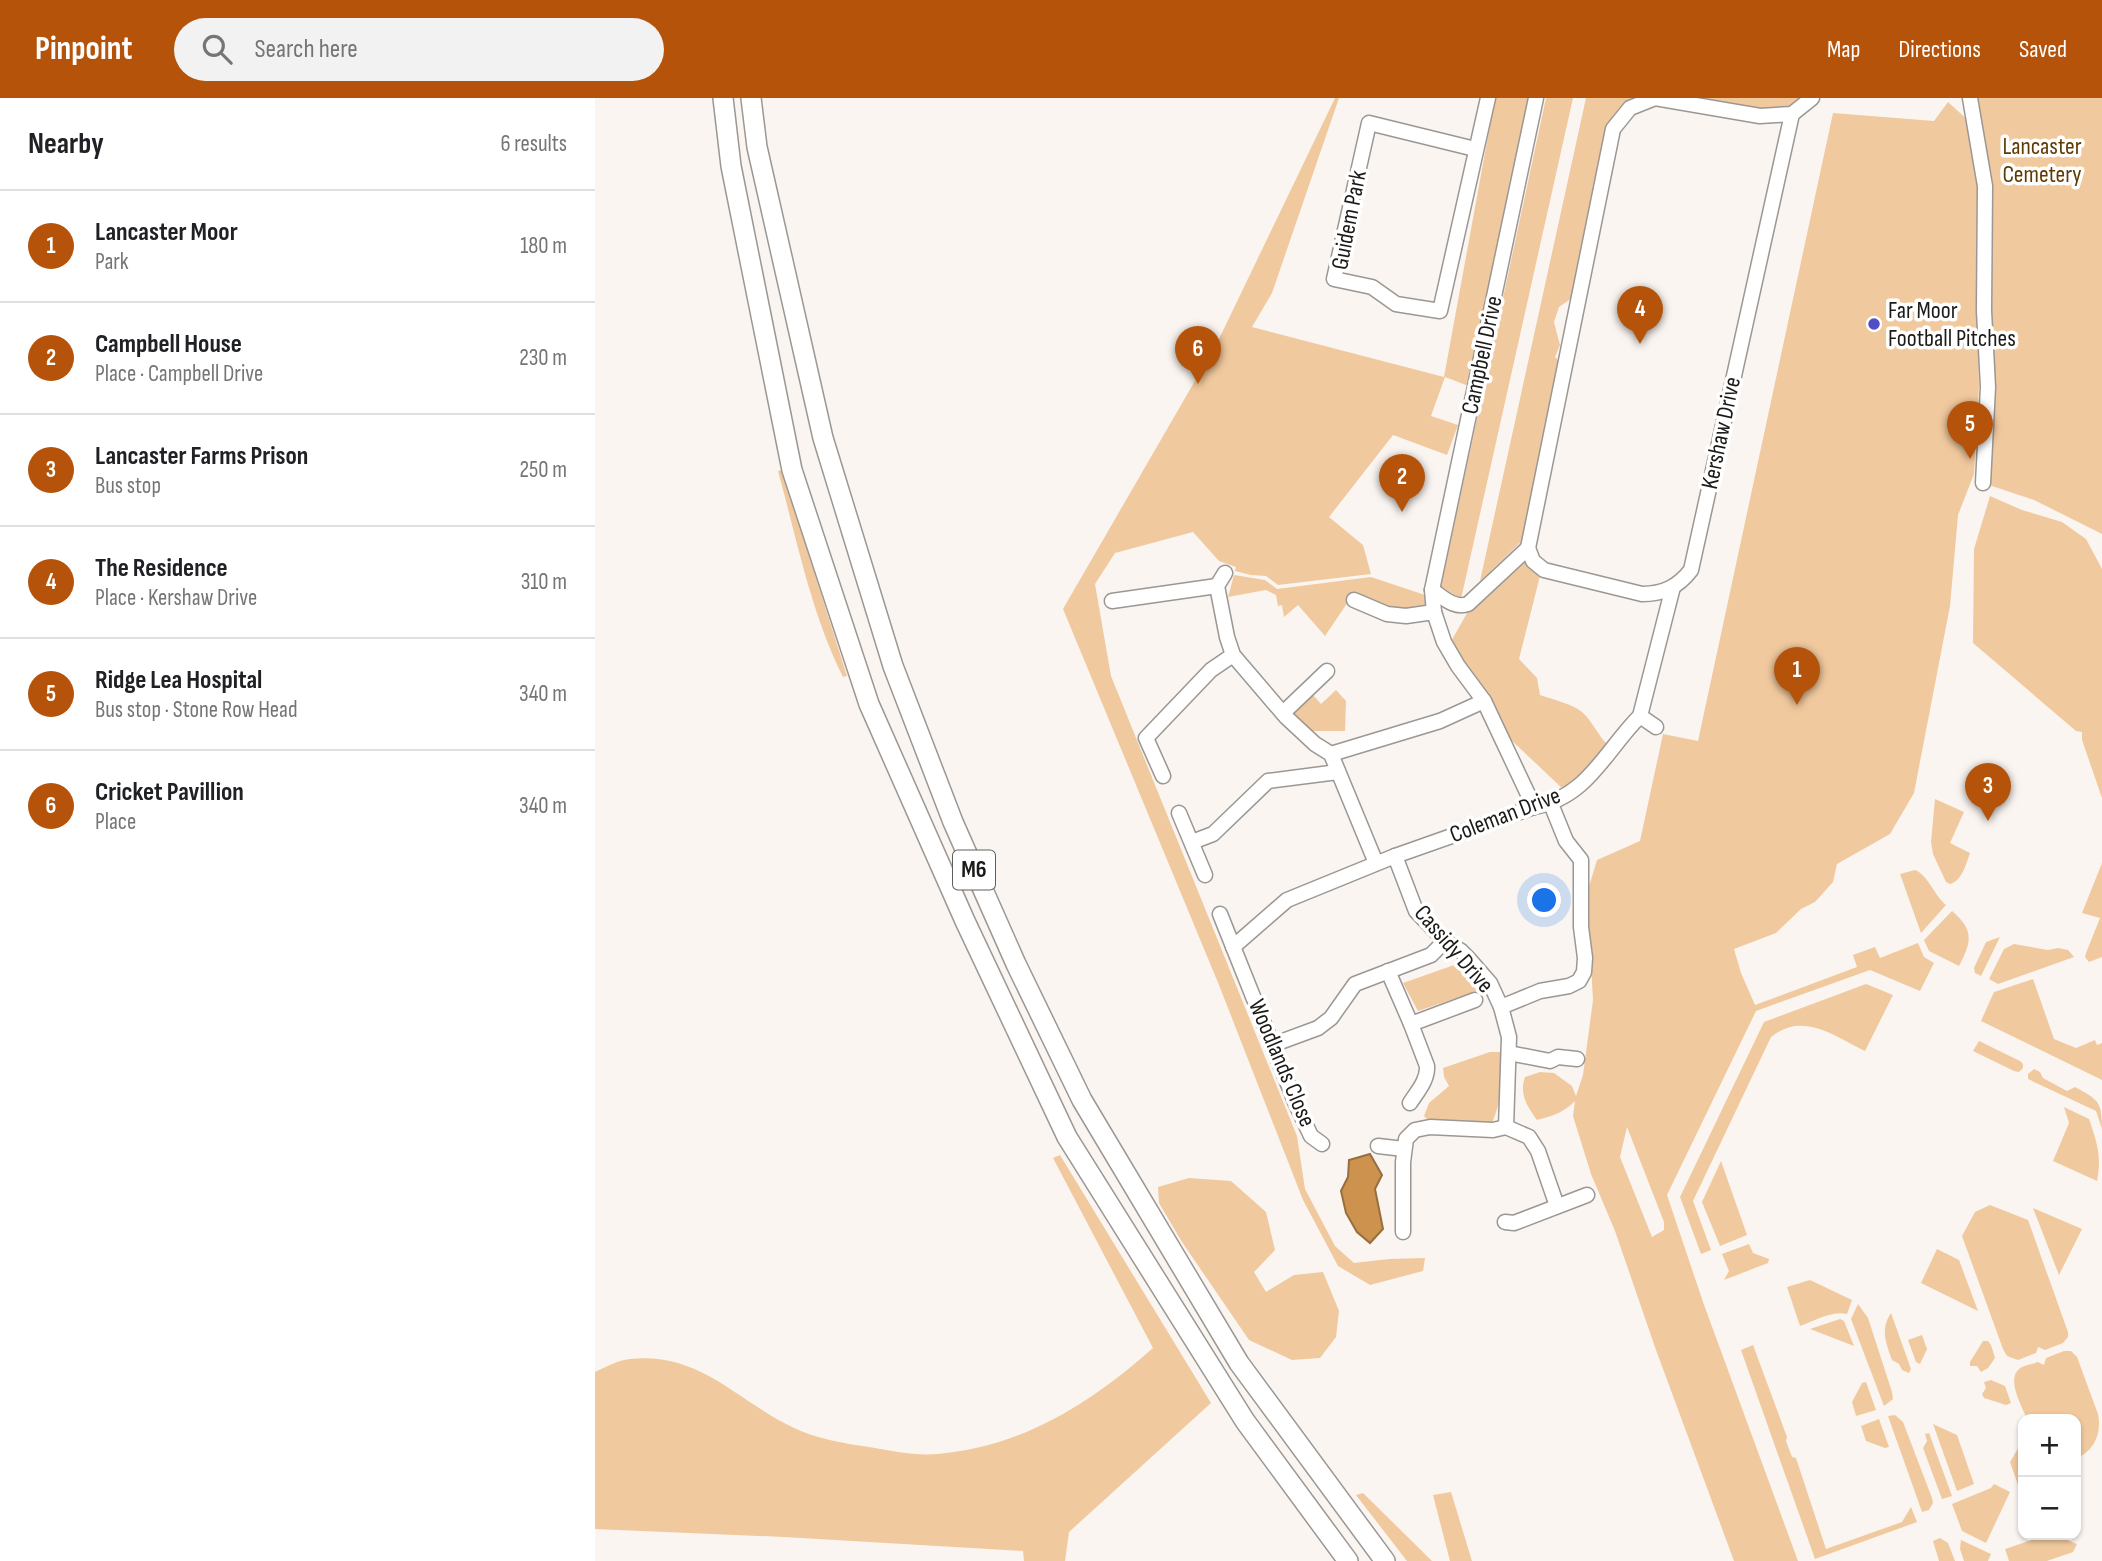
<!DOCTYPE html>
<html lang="en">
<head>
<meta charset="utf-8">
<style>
  body { margin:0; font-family:"Sofia Sans Condensed",sans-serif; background:#f2f2f2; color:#202124 }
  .controls { position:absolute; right:21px; bottom:21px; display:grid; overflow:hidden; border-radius:14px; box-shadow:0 2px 5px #0004 }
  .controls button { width:63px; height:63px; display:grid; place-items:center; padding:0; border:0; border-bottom:2px solid #e0e0e0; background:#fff; color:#202124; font:35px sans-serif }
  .you { position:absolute; left:950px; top:803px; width:24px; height:24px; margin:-18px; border:5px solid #fff; border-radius:50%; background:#1a73e8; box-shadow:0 0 0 10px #1a73e833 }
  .badge { display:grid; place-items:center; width:46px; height:46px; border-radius:50%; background:#b45309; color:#fff; font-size:23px; font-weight:700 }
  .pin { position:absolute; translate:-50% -58px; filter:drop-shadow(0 2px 4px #0008) }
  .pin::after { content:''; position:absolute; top:37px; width:24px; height:21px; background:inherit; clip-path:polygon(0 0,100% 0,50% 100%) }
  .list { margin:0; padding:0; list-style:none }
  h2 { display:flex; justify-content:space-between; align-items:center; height:91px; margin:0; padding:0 28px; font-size:30px }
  h2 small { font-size:23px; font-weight:400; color:#757577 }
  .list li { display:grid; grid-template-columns:46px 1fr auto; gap:21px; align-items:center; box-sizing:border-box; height:112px; padding:0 28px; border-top:2px solid #e0e0e0 }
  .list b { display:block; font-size:26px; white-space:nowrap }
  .list p { margin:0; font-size:23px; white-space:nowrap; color:#757577 }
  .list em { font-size:23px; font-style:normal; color:#757577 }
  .icon { flex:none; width:38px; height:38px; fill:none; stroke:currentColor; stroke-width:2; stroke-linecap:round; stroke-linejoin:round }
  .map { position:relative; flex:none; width:1507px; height:1463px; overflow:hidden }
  header { display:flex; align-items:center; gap:42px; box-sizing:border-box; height:98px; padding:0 35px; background:#b45309; color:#fff }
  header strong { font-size:33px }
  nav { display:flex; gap:38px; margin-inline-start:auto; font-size:24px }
  .search { width:490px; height:63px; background:#f2f2f2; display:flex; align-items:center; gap:18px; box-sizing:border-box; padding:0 24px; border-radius:38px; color:#757577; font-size:26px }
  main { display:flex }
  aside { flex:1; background:#fff }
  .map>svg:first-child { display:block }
</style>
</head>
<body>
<header>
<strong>Pinpoint</strong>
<div class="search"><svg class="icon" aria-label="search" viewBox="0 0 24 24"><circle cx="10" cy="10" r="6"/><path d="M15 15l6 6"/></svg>Search here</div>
<nav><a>Map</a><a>Directions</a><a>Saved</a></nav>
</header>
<main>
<aside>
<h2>Nearby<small>6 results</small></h2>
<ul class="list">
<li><span class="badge">1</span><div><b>Lancaster Moor</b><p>Park</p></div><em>180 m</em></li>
<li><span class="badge">2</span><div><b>Campbell House</b><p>Place · Campbell Drive</p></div><em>230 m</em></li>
<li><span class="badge">3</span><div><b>Lancaster Farms Prison</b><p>Bus stop</p></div><em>250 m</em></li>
<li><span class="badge">4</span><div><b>The Residence</b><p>Place · Kershaw Drive</p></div><em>310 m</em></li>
<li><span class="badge">5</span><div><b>Ridge Lea Hospital</b><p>Bus stop · Stone Row Head</p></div><em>340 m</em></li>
<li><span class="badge">6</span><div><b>Cricket Pavillion</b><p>Place</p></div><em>340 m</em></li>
</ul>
</aside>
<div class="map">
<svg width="1507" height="1463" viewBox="0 0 1507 1463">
  <rect width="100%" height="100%" fill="#faf5f1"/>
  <g fill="#f1c99e" fill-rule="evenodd">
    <polygon points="740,0 744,0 677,195 657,229 849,279 900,0 934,0 875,283 871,287 850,279 836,318 863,327 852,357 798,337 734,419 768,447 776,476 683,487 671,478 656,477 640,473 641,469 624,463 598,434 520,455 500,486 516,578 702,1038 710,1091 740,1148 759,1165 794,1161 830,1160 828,1173 775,1187 743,1168 708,1102 624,887 468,511 623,243"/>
    <polygon points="951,0 978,0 866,501 846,488"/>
    <polygon points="991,0 1048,0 1013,29 977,200 964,209 959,224 965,247 960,259 965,264 926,444 885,483"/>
    <polygon points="1085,0 1207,0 1195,11 1165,14"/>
    <polygon points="1375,0 1507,0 1507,436 1439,402 1388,385 1390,89"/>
    <path d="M1353,4l22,20 8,72 -2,60 3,132 -5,88 -16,41 -8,91 -36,187 -24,41 -53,30 -4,18 -18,20 -14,7 -25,24 -42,16 7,24 14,32 102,-38 -4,-12 22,-8 5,11 38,-15 6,14 10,6 -14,28 -50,-21 -114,41 -89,184 36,107 95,259h-64l-78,-211 -41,-119 -24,-57 -18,-58 2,-15c-10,11 -23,15 -38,19 -10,-14 -18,-26 -12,-43l15,-5 14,1 18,13 4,10 7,-21 10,-75 -6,-107 10,-33 43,-19 23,-107 35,7 135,-628 101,8zM1032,1029l37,95v8l-12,7 -32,-80z"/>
    <path d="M187,372l65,206 -4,1c-32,-64 -46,-137 -65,-206z"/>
    <polygon points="1395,398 1427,412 1467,424 1491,441 1507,471 1507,700 1487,642 1487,634 1481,633 1378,545 1379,451"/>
    <path d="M929,461l16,17 -21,83 18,19 3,17c11,4 35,10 42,17 11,10 15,22 25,32l-31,36 -13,9 -53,-50 -60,-96 20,-35z"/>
    <path d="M639,477l31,5 12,9 94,-12 54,18 4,11c-28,7 -50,0 -75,-13l-29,43 -27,-31 -14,12 -2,-12 -4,1 -2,-11 -10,-5 -38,7z"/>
    <polygon points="741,592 751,603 750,633 713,633 696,615 718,597 726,606"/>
    <path d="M1340,701l29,13 -14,31 20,10c-4,11 -8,28 -20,31l-4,-2 -13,-28 -2,-12z"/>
    <polygon points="1507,765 1507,859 1494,864 1490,859 1491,855 1505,820 1487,815"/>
    <path d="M1320,772c13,5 19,25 31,35l-25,28 -21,-59z"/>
    <path d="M1357,813c22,19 20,30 7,55l-30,-15 -5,-11z"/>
    <polygon points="1405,839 1386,878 1380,875 1379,870 1391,844"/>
    <polygon points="1419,846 1453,852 1463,850 1473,852 1479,859 1403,886 1394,881 1409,851"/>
    <polygon points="862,866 875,879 882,893 823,913 808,885"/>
    <polygon points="1438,881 1459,941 1481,950 1500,942 1502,947 1507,945 1507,982 1386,923 1399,894"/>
    <path d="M1271,886l27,11 -28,56c-31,-15 -62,-40 -94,-14l-78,164 18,49 -10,4 -21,-57 84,-175z"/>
    <polygon points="1384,943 1425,963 1428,966 1428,970 1424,974 1419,973 1378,953"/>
    <path d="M895,954h12c0,27 1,46 -10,71l-15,7 -40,-1 -13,-13 5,-13 20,-17 -5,-9 -1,-9z"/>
    <path d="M1439,971l6,3 3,6 24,13 8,-4c24,13 27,15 27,42l-6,-18 -68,-32v-5z"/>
    <path d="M1469,1009l25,12c8,23 13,38 8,62l-44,-20 16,-38z"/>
    <path d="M465,1057l151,248 -142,129 -4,29h-41l-1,-10 -239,-14 -189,-8v-157c11,-5 23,-12 35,-13 70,-7 106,41 162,68 25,12 50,16 77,20 22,4 47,9 69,7 84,-7 153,-51 215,-106l-100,-190z"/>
    <polygon points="1126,1063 1152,1137 1125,1148 1107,1104"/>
    <polygon points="594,1080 636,1083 671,1114 680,1152 659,1174 671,1194 699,1177 728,1174 744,1213 741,1239 725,1260 697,1262 654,1242 587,1144 564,1105 563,1089"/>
    <polygon points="1395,1107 1433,1122 1473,1234 1473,1239 1468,1245 1450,1252 1443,1249 1441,1255 1423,1262 1412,1258 1408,1251 1367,1138 1380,1114"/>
    <polygon points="1438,1110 1487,1131 1464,1177"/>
    <polygon points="1154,1146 1158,1155 1174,1161 1173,1165 1129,1182 1134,1173 1127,1156"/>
    <polygon points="1342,1151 1364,1162 1383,1213 1326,1185"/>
    <path d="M1215,1182l42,20 -5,14c-15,-4 -33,7 -47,12l-13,-39z"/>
    <polygon points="1263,1206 1273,1220 1297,1294 1298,1301 1289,1308 1256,1221"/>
    <path d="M1296,1215l20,56 -2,4 -7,-3 -3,-6 -7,-4c-6,-17 -12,-31 -1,-47z"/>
    <polygon points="1245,1221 1249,1223 1259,1248 1215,1231"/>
    <polygon points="1327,1237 1332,1251 1325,1266 1321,1264 1313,1242"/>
    <polygon points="1388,1243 1393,1243 1396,1247 1400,1260 1393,1270 1386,1274 1382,1268 1375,1268 1375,1264"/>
    <polygon points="1158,1247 1192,1339 1191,1343 1197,1359 1201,1360 1231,1451 1307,1424 1316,1409 1322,1424 1220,1461 1146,1252"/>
    <path d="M1469,1253h7l6,6 21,57c4,20 -4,37 -22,45v-40h-49c-5,-13 -23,-42 -5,-52 4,-2 11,-3 16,-5l6,3 2,-7z"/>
    <polygon points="1396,1282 1410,1288 1416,1305 1411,1307 1389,1300 1387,1296 1391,1290 1389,1284"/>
    <polygon points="1271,1284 1281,1312 1261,1318 1257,1304 1267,1285"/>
    <polygon points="1300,1317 1308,1324 1337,1400 1338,1405 1334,1412 1327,1414 1293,1318"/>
    <polygon points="1284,1321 1294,1349 1290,1350 1271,1343 1266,1328"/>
    <polygon points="1338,1326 1362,1337 1379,1386 1362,1393"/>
    <polygon points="1334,1335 1357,1398 1347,1401 1328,1350 1332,1343 1330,1336"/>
    <polygon points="1428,1342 1428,1385 1423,1387 1415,1364"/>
    <polygon points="1399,1386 1415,1394 1391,1445 1367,1433 1357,1406 1396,1390"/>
    <polygon points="856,1394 877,1463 855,1463 838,1397"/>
    <polygon points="768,1395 837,1463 812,1463 761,1397"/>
    <polygon points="1452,1437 1460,1437 1482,1446 1478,1454 1452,1463 1414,1463 1410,1451"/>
    <polygon points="1345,1440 1353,1445 1360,1463 1344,1463 1338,1443"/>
    <polygon points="1366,1442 1396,1456 1393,1463 1369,1463 1365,1451"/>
  </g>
  <polygon fill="#cc924e" stroke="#976e3e" stroke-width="2" points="775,1056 787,1077 780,1091 788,1131 775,1145 762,1134 751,1115 746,1093 753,1079 754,1062"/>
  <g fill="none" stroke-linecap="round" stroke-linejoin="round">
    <defs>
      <g id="minor">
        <polyline points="1375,0 1390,88 1389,213 1393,289 1388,385"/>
        <polyline points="880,51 774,25 739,181 777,189 801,206 845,213 893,0"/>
        <polyline points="933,450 1018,31 1035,10 1060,0 1165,18 1197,16 1217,0"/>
        <polyline points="630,475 622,488 632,539 638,557 691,619 720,646 736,656 781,765"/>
        <path d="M837,492c11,7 22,19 36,14l60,-56 5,13 11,9 98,24c21,0 36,-7 49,-24l101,-456"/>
        <polyline points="759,502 792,516 811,518 839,514"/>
        <polyline points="517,503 622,488"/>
        <polyline points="688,615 732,573"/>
        <polyline points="1045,618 1061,629"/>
        <polyline points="736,656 845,623 889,603"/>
        <polyline points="568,678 551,640 616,572 638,557"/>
        <polyline points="939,709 889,603 863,568 849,544 839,514 837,492 941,0"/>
        <polyline points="584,715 610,777"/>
        <polyline points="597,744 618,736 673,683 743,674"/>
        <polyline points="800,758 821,813 850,843 866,853 874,861 895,885 906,909 914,939 911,1029"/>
        <polyline points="625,816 701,1006 716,1038 727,1046"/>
        <path d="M638,849l54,-47 108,-44 139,-49c54,-10 71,-56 106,-91l33,-129"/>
        <path d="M793,873l23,53 16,42c1,14 -10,26 -17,37"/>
        <polyline points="906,909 945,893 974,888 984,883 989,874 990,860 986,829 986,762 971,743 956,706"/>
        <polyline points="816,926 880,902"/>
        <polyline points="677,947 723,930 736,920 760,886 836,857 850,843"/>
        <polyline points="914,955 955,963 963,959 982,961"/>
        <polyline points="783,1048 809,1051"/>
        <polyline points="910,1124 919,1125 992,1097"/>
        <polyline points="808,1134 808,1064 811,1041 820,1032 835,1029 898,1032 911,1029 934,1039 943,1053 962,1108"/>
      </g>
      <g id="highway">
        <polyline points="128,0 136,68 197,372 274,606 370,823 472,1039 650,1323 753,1463"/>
        <polyline points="156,0 162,49 228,340 298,568 358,724 421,866 487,1002 644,1265 790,1463"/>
      </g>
    </defs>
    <use href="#minor" stroke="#9b9793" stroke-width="17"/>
    <use href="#highway" stroke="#9b9793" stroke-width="22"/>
    <use href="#minor" stroke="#fff" stroke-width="14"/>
    <use href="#highway" stroke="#fff" stroke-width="19"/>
  </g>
  <circle fill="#514ec5" stroke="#fff" stroke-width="2.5" cx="1279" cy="226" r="7"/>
  <g text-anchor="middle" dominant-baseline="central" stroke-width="7" stroke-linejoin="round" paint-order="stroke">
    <rect fill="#fff" stroke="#5f5f5d" stroke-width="2" x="358" y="752.5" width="42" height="39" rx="5"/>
    <g font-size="23" font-weight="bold" fill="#1b1a18">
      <text x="379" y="772">M6</text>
    </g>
    <g font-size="24" fill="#603a00" stroke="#fff">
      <text x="1447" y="48">Lancaster<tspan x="1447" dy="28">Cemetery</tspan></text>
    </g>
    <g font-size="24" fill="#1b1a18" stroke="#fff">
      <text transform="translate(754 122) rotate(-79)">Guidem Park</text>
      <text transform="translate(887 257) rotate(-78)">Campbell Drive</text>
      <text transform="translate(1126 335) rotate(-78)">Kershaw Drive</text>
      <text transform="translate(910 717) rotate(-21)">Coleman Drive</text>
      <text transform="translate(859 851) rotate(49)">Cassidy Drive</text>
      <text transform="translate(687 965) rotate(67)">Woodlands Close</text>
    </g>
    <g font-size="24" fill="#1b1a18" stroke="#fff" text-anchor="start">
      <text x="1293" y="212">Far Moor<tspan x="1293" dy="28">Football Pitches</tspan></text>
    </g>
  </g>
</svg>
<div class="controls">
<button>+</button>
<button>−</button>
</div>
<div class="you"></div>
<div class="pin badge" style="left:1202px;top:607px">1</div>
<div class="pin badge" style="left:807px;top:414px">2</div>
<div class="pin badge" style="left:1393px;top:723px">3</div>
<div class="pin badge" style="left:1045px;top:246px">4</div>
<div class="pin badge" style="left:1375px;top:361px">5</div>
<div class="pin badge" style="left:603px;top:286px">6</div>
</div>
</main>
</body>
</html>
